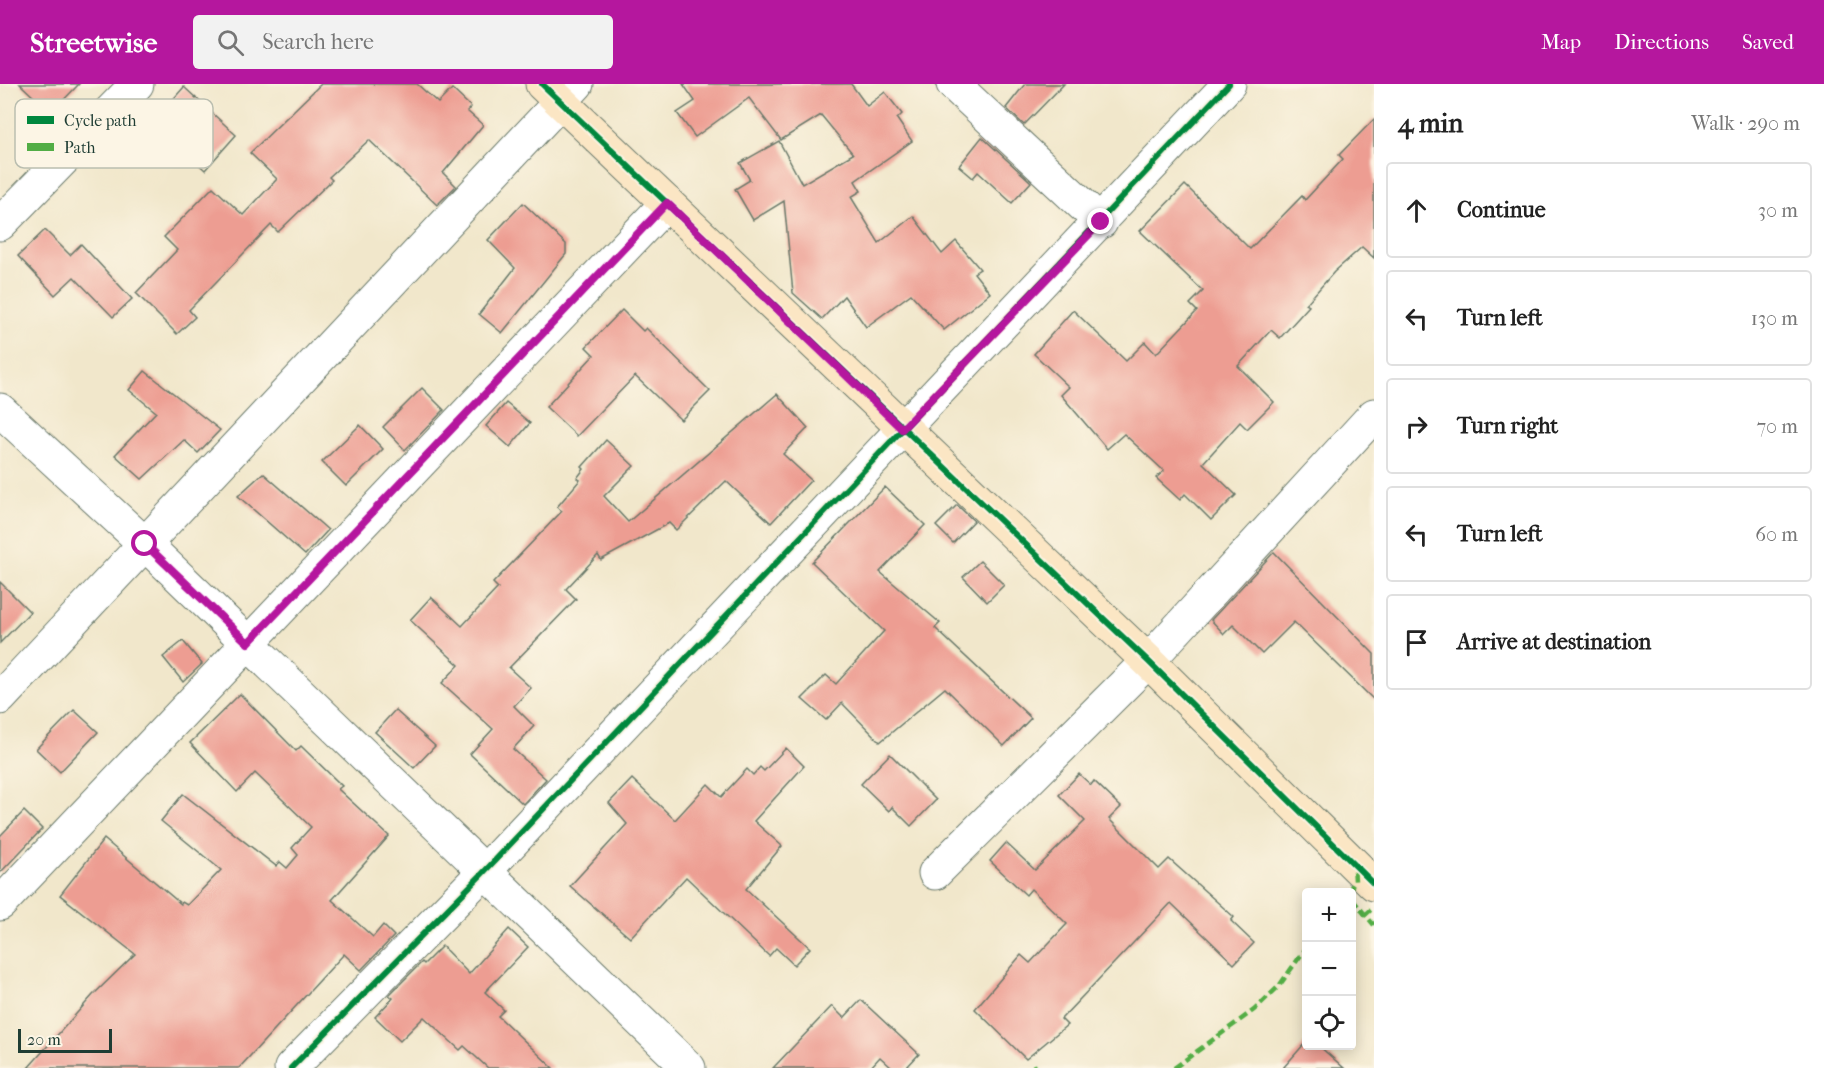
<!DOCTYPE html>
<html lang="en">
<head>
<meta charset="utf-8">
<style>
  body { margin:0; font-family:"IM FELL French Canon",serif; background:#f2f2f2; color:#222 }
  .controls { position:absolute; right:18px; bottom:18px; display:grid; overflow:hidden; border-radius:6px; box-shadow:0 3px 15px #0003 }
  .controls button { width:54px; height:54px; display:grid; place-items:center; padding:0; border:0; border-bottom:2px solid #e0e0e0; background:#fff; color:#222; font:30px sans-serif }
  .scale { position:absolute; left:18px; bottom:15px; width:94px; box-sizing:border-box; padding-left:6px; border:3px solid #1f3d34; border-top:0; font-size:16px; line-height:21px; white-space:nowrap; color:#1f3d34; -webkit-text-stroke:4px #fcf5e5; paint-order:stroke }
  .stop { position:absolute; width:18px; height:18px; margin:-14px; border:4px solid #b5179e; border-radius:50%; background:#fff }
  .stop.end { background:#b5179e; border-color:#fff; box-shadow:0 2px 6px #0008 }
  .list { margin:0; padding:0; list-style:none }
  h2 { display:flex; justify-content:space-between; align-items:center; height:78px; margin:0; padding:0 24px; font-size:26px }
  h2 small { font-size:20px; font-weight:400; color:#767676 }
  .list li { display:grid; grid-template-columns:39px 1fr auto; gap:18px; align-items:center; box-sizing:border-box; height:96px; margin:0 12px 12px; padding:0 12px; border:2px solid #e0e0e0; border-radius:6px }
  .list b { display:block; font-size:22px; white-space:nowrap }
  .list em { font-size:20px; font-style:normal; color:#767676 }
  .icon { flex:none; width:33px; height:33px; fill:none; stroke:currentColor; stroke-width:2; stroke-linecap:round; stroke-linejoin:round }
  .map { position:relative; flex:none; width:1374px; height:984px; overflow:hidden }
  header { display:flex; align-items:center; gap:36px; box-sizing:border-box; height:84px; padding:0 30px; background:#b5179e; color:#fff }
  header strong { font-size:28px }
  nav { display:flex; gap:33px; margin-inline-start:auto; font-size:21px }
  .search { width:420px; height:54px; background:#f2f2f2; display:flex; align-items:center; gap:15px; box-sizing:border-box; padding:0 21px; border-radius:6px; color:#767676; font-size:22px }
  main { display:flex }
  aside { flex:1; background:#fff }
  .map>svg:first-child { display:block }
</style>
</head>
<body>
<header>
<strong>Streetwise</strong>
<div class="search"><svg class="icon" aria-label="search" viewBox="0 0 24 24"><circle cx="10" cy="10" r="6"/><path d="M15 15l6 6"/></svg>Search here</div>
<nav><a>Map</a><a>Directions</a><a>Saved</a></nav>
</header>
<main>
<div class="map">
<svg width="1374" height="984" viewBox="0 0 1374 984">
  <rect width="100%" height="100%" fill="#fcf5e5"/>
  <filter id="ink" filterUnits="userSpaceOnUse"><feTurbulence type="fractalNoise" baseFrequency=".0167" numOctaves="2"/><feDisplacementMap in="SourceGraphic" scale="12" xChannelSelector="R" yChannelSelector="G"/><feConvolveMatrix kernelMatrix="1 2 1 2 8 2 1 2 1" color-interpolation-filters="sRGB"/></filter>
  <filter id="wash" filterUnits="userSpaceOnUse"><feTurbulence type="fractalNoise" baseFrequency=".008" numOctaves="4" result="noise"/><feDisplacementMap in="SourceGraphic" scale="24" xChannelSelector="R" yChannelSelector="G"/><feGaussianBlur stdDeviation="1.35" result="paint"/><feColorMatrix in="noise" values="0 0 0 0 0 0 0 0 0 0 0 0 0 0 0 0 0 1.4 0 .05"/><feComposite in="paint" operator="in"/></filter>
  <g filter="url(#wash)">
    <rect width="100%" height="100%" fill="#f1e7cb"/>
    <g id="blocks">
      <g fill="#ed9d92">
        <polygon points="20,0 79,0 51,29"/>
        <polygon points="321,0 417,0 438,19 452,5 471,23 467,27 483,41 443,89 456,102 437,121 369,56 329,93 332,96 278,148 271,141 189,226 195,233 177,250 136,209 177,166 164,153 213,103 243,131 277,95 250,69"/>
        <polygon points="683,0 851,0 867,22 885,8 902,30 897,35 912,57 855,97 861,107 851,113 879,159 913,132 942,170 956,157 980,185 974,189 990,209 944,246 911,210 866,243 844,212 822,235 793,209 784,117 753,136 735,105 750,96 740,79 779,57 802,100 853,70 821,31 781,56 749,14 695,53 677,29 695,17"/>
        <polygon points="1025,0 1064,0 1024,41 1006,24"/>
        <polygon points="184,3 236,51 205,86 153,38"/>
        <polygon points="1374,35 1374,174 1362,163 1334,188 1306,220 1309,222 1280,254 1271,246 1238,282 1274,318 1247,345 1240,338 1203,379 1236,411 1211,436 1185,410 1180,416 1156,394 1164,387 1124,350 1107,365 1061,311 1069,303 1034,270 1073,226 1126,277 1145,258 1156,270 1197,227 1190,220 1203,207 1140,147 1185,101 1250,165 1302,112 1305,116 1343,75 1339,71"/>
        <polygon points="982,53 1031,98 1012,119 978,88 973,94 959,82"/>
        <polygon points="523,119 566,160 566,170 502,249 479,230 515,184 488,156"/>
        <polygon points="45,146 70,171 81,160 132,215 113,233 74,193 55,211 18,172"/>
        <polygon points="622,226 643,247 646,244 710,307 681,336 635,292 577,352 546,323 594,271 586,263"/>
        <polygon points="145,287 220,346 198,369 184,356 142,395 115,371 156,328 129,306"/>
        <polygon points="422,304 444,326 405,366 383,343"/>
        <polygon points="777,310 808,344 783,370 811,396 771,439 726,397 676,446 669,439 601,476 598,471 566,505 576,515 509,584 531,604 514,622 534,642 513,665 546,695 523,720 470,670 493,645 442,599 459,581 410,536 431,513 462,542 498,504 493,499 562,427 557,423 580,396 577,394 584,385 582,383 606,356 634,382 604,412 628,438"/>
        <polygon points="506,319 530,339 510,363 486,342"/>
        <polygon points="360,341 383,365 346,402 322,378"/>
        <polygon points="263,389 328,446 305,471 238,412"/>
        <polygon points="885,403 925,441 880,488 940,539 935,544 1031,634 1004,662 945,604 880,658 842,619 826,636 802,615 826,591 836,600 884,547 812,478"/>
        <polygon points="957,421 974,437 953,459 936,442"/>
        <polygon points="1274,468 1374,570 1374,616 1294,538 1262,570 1233,541 1224,550 1211,536"/>
        <polygon points="980,477 1004,501 987,518 963,493"/>
        <polygon points="0,498 30,528 0,559"/>
        <polygon points="183,557 202,580 183,598 163,573"/>
        <polygon points="240,610 296,667 301,662 342,702 338,705 389,752 332,816 373,853 383,841 394,852 361,886 344,870 239,984 28,984 93,911 135,870 60,811 104,755 181,820 182,818 187,821 221,786 161,737 183,710 276,782 280,778 287,784 298,771 292,764 311,743 255,689 237,708 190,659"/>
        <polygon points="74,626 98,648 60,688 36,665"/>
        <polygon points="395,626 435,662 414,684 375,648"/>
        <polygon points="786,664 804,682 754,737 782,762 746,805 810,864 794,881 776,864 769,872 686,793 630,854 570,802 627,740 609,719 632,695 675,736 708,700 721,713 747,685 753,691 760,683 764,687"/>
        <polygon points="890,670 936,716 911,742 892,723 889,727 861,700"/>
        <polygon points="1079,690 1091,701 1094,697 1121,723 1109,735 1159,785 1169,775 1234,833 1231,837 1254,859 1234,880 1171,819 1061,935 1067,941 1026,975 975,925 1021,871 1030,879 1067,840 1031,805 1026,811 990,777 1006,759 1035,786 1085,737 1059,711"/>
        <polygon points="24,727 42,745 0,789 0,752"/>
        <polygon points="509,845 528,863 485,908 504,926 498,932 553,984 488,984 464,962 460,966 424,933 400,957 375,933 393,914 389,911 422,878 424,880 442,862 469,890"/>
        <polygon points="861,916 919,970 906,984 892,984 880,973 870,984 773,984 832,922 844,934"/>
        <polygon points="1306,958 1306,962 1319,962 1344,984 1283,984"/>
      </g>
    </g>
  </g>
  <g filter="url(#ink)">
    <use href="#blocks" fill-opacity="0" stroke="#687869" stroke-width="1.5"/>
    <g fill="none" stroke-linecap="round" stroke-linejoin="round">
      <defs>
        <g id="street">
          <polyline points="953,0 1101,138"/>
          <polyline points="0,140 137,0"/>
          <polyline points="0,326 145,460 689,984"/>
          <polyline points="0,614 577,0"/>
          <polyline points="935,789 1148,577 1374,331"/>
          <polyline points="0,820 667,119"/>
          <polyline points="291,984 483,789 1229,0"/>
        </g>
        <polyline id="secondary" points="542,0 1148,577 1374,800"/>
      </defs>
      <use href="#street" stroke="#687869" stroke-width="35"/>
      <use href="#secondary" stroke="#687869" stroke-width="35"/>
      <use href="#street" stroke="#fff" stroke-width="33"/>
      <use href="#secondary" stroke="#fbe6c4" stroke-width="33"/>
      <g stroke="#52ad45" stroke-width="4.5" stroke-dasharray="9 4.5" stroke-linecap="butt">
        <polyline points="1348,808 1355,797 1354,780"/>
        <polyline points="1352,815 1374,841"/>
        <polyline points="1364,832 1374,823"/>
        <polyline points="1034,980 1035,984"/>
        <polyline points="1174,984 1254,926 1279,902 1306,864"/>
      </g>
      <defs>
        <g id="cycleway">
          <polyline points="542,0 1148,577 1374,800"/>
          <polyline points="291,984 483,789 1229,0"/>
        </g>
      </defs>
      <use href="#cycleway" stroke="#fcf5e5" stroke-width="10"/>
      <use href="#cycleway" stroke="#00873e" stroke-width="6"/>
    </g>
  </g>
  <g fill="none" stroke-linecap="round" stroke-linejoin="round" filter="url(#ink)">
    <polyline stroke="#b5179e" stroke-width="8" points="145,460 248,559 667,119 902,345 1101,138"/>
  </g>
  <rect x="15" y="15" width="198" height="69" rx="9" fill="#fcf5e5" stroke="#babeb0" stroke-width="1.5"/>
  <rect x="27" y="32" width="27" height="8" fill="#00873e"/>
  <rect x="27" y="59" width="27" height="8" fill="#52ad45"/>
  <g font-size="16" fill="#1f3d34">
    <text x="64" y="42">Cycle path</text>
    <text x="64" y="69">Path</text>
  </g>
</svg>
<div class="controls">
<button>+</button>
<button>−</button>
<button><svg class="icon" aria-label="locate" viewBox="0 0 24 24"><circle cx="12" cy="12" r="6"/><path d="M12 2v4M12 18v4M2 12h4M18 12h4"/></svg></button>
</div>
<div class="scale">20 m</div>
<div class="stop" style="left:145px;top:460px"></div>
<div class="stop end" style="left:1101px;top:138px"></div>
</div>
<aside>
<h2>4 min<small>Walk · 290 m</small></h2>
<ul class="list">
<li><svg class="icon" aria-label="ahead" viewBox="0 0 24 24"><path d="M12 20V5M6 11l6-6 6 6"/></svg><div><b>Continue</b></div><em>30 m</em></li>
<li><svg class="icon" aria-label="left" viewBox="0 0 24 24"><path d="M17 20v-9H6M10 6l-5 5 5 5"/></svg><div><b>Turn left</b></div><em>130 m</em></li>
<li><svg class="icon" aria-label="right" viewBox="0 0 24 24"><path d="M7 20v-9h11M14 6l5 5-5 5"/></svg><div><b>Turn right</b></div><em>70 m</em></li>
<li><svg class="icon" aria-label="left" viewBox="0 0 24 24"><path d="M17 20v-9H6M10 6l-5 5 5 5"/></svg><div><b>Turn left</b></div><em>60 m</em></li>
<li><svg class="icon" aria-label="arrive" viewBox="0 0 24 24"><path d="M6 21V4h12l-3 4 3 4H6"/></svg><div><b>Arrive at destination</b></div></li>
</ul>
</aside>
</main>
</body>
</html>
